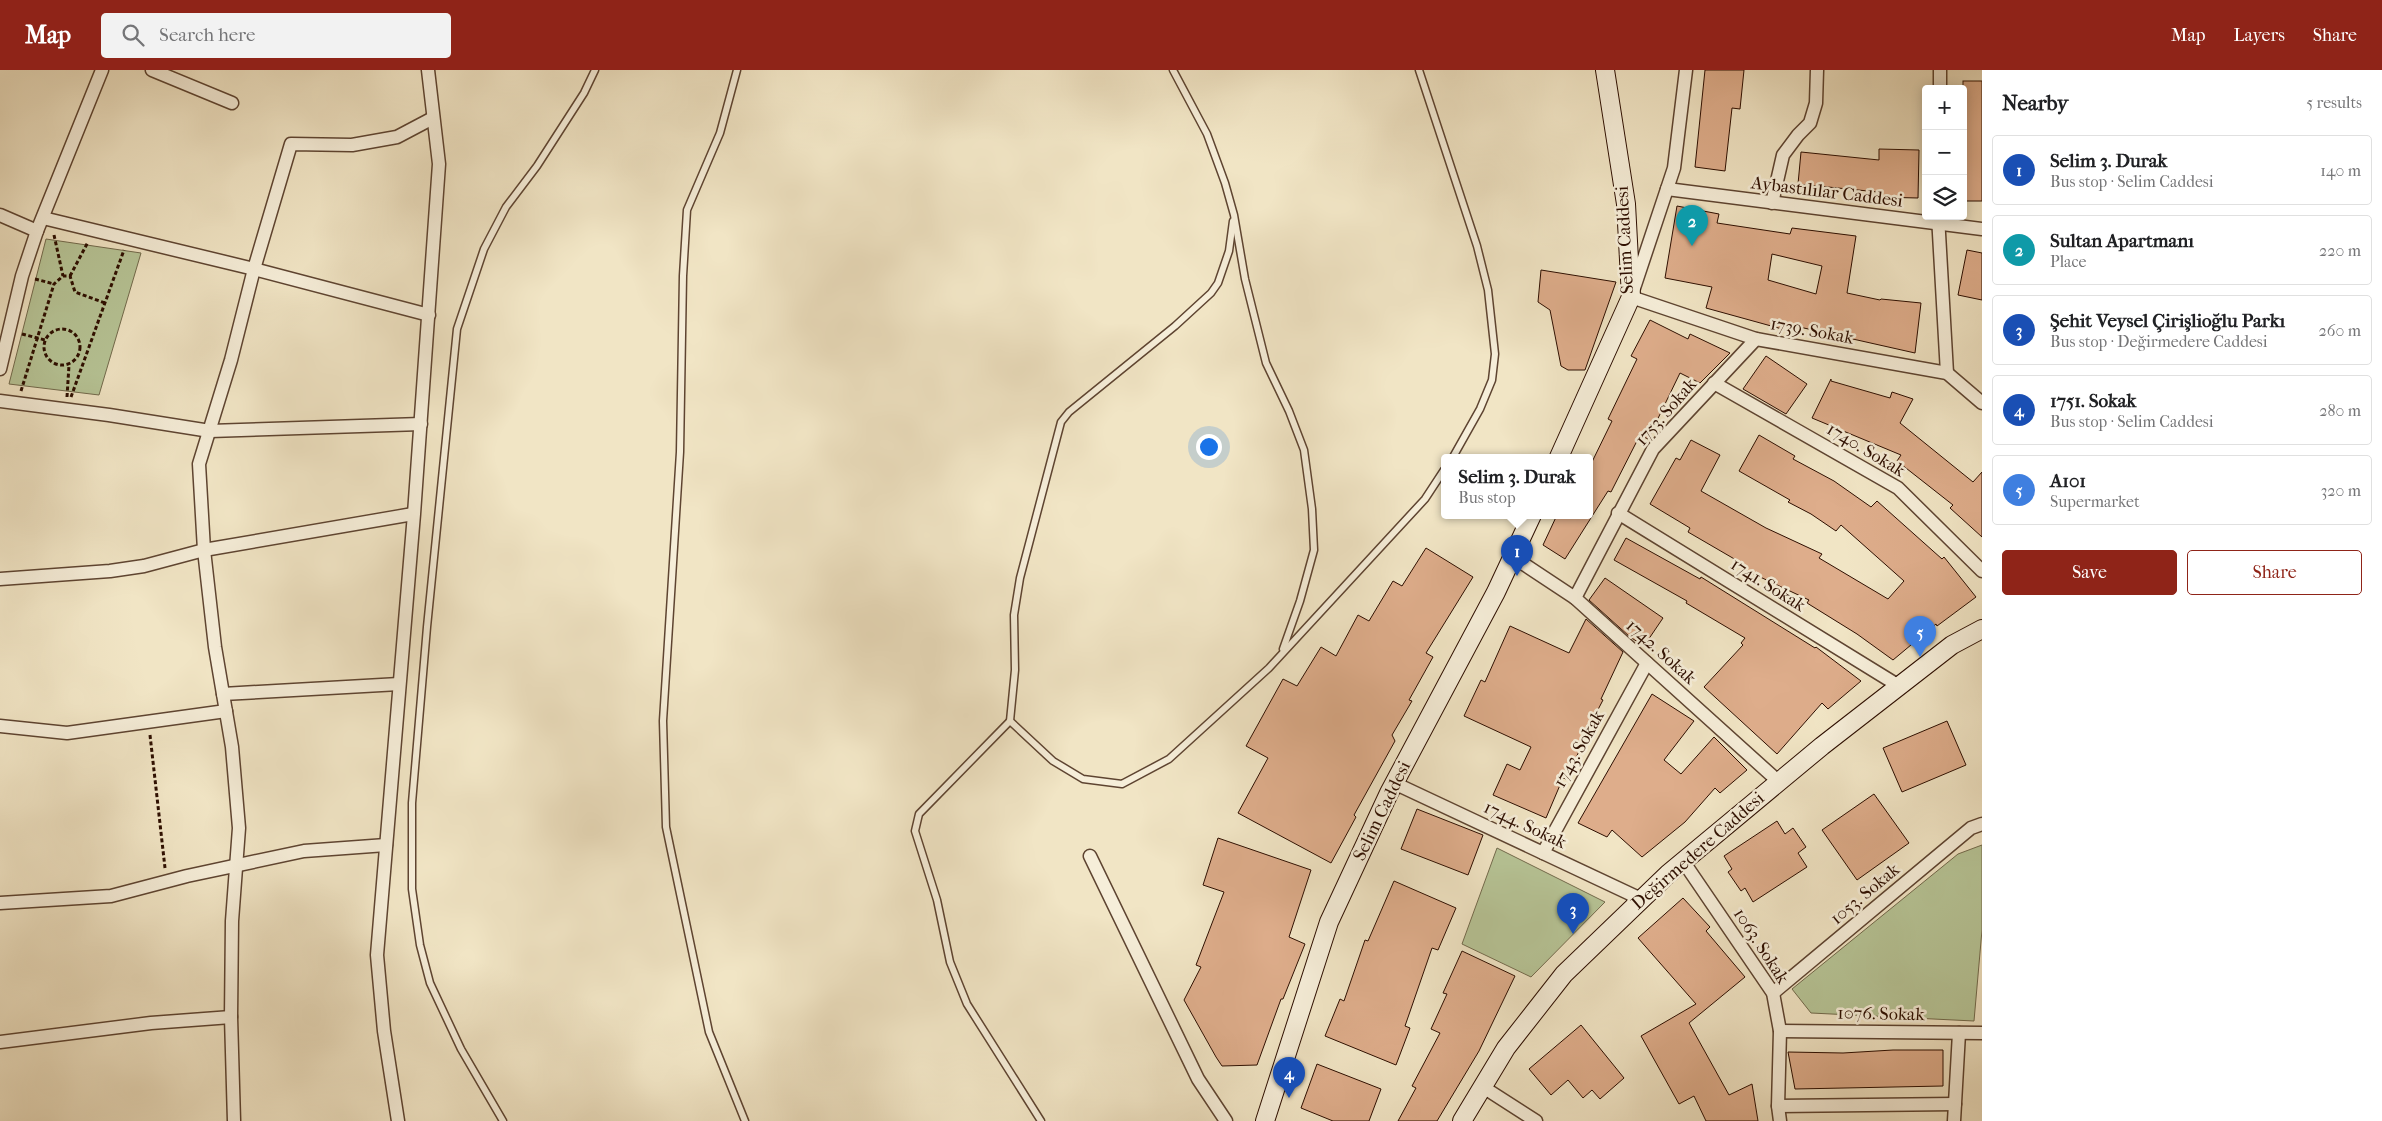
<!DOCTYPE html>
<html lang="en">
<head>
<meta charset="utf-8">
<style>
  body { margin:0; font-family:"IM FELL French Canon",serif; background:#f2f2f2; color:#202124 }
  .controls { position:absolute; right:15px; top:15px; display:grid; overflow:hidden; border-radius:5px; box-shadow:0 2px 12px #0003 }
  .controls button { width:45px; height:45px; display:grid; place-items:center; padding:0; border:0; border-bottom:1px solid #e0e0e0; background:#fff; color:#202124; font:25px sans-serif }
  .you { position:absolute; left:1208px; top:376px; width:18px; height:18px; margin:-12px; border:4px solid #fff; border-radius:50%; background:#1a73e8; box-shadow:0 0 0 8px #1a73e833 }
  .badge { display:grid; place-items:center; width:32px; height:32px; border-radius:50%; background:#8f2418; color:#fff; font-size:16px; font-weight:700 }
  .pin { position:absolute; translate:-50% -41px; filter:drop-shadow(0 1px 2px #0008) }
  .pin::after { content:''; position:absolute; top:26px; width:18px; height:15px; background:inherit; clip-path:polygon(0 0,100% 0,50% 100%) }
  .popup { position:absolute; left:1441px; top:384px; width:152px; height:65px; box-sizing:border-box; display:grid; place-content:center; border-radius:5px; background:#fff; filter:drop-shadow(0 1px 4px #0005); font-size:16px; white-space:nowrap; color:#757577 }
  .popup b { font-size:19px; color:#202124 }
  .popup::after { content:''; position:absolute; left:50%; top:100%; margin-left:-10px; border:10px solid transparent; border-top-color:#fff }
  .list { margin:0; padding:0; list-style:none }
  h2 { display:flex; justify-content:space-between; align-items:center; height:65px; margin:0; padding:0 20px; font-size:21px }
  h2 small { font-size:16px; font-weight:400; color:#757577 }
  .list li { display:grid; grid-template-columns:32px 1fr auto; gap:15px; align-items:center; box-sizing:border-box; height:70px; margin:0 10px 10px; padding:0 10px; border:1px solid #e0e0e0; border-radius:5px }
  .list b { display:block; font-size:19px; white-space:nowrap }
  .list p { margin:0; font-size:16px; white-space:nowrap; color:#757577 }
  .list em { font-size:16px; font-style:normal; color:#757577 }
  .actions { display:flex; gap:10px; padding:15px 20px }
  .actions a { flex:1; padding:11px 0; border:1px solid #8f2418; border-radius:5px; text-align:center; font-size:18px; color:#8f2418 }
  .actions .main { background:#8f2418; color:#fff }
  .icon { flex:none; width:28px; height:28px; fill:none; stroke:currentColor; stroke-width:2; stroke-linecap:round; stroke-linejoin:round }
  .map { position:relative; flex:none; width:1982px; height:1051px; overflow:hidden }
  header { display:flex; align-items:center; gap:30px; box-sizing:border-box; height:70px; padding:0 25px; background:#8f2418; color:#fff }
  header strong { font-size:24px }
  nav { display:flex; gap:28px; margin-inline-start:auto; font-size:18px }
  .search { width:350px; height:45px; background:#f2f2f2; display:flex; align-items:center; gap:12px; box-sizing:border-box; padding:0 18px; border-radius:5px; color:#757577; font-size:19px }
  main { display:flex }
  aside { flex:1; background:#fff }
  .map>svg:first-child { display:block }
</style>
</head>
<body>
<header>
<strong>Map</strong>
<div class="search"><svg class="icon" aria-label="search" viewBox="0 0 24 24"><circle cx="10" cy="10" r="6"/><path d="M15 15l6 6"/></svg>Search here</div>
<nav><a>Map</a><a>Layers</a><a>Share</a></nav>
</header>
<main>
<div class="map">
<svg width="1982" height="1051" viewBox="0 0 1982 1051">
  <rect width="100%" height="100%" fill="#f1e5c5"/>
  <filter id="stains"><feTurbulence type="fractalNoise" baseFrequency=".004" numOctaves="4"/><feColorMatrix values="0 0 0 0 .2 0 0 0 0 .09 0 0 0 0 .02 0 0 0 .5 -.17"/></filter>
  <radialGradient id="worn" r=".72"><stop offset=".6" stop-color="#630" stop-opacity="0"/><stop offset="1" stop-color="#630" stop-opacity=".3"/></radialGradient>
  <g fill="#b7c597" stroke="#726a4c">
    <polygon points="46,169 141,183 99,325 9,314"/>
    <polygon points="1982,775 1982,860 1974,951 1811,943 1792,919 1958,784"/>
    <polygon points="1497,778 1605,832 1531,907 1462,874"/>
  </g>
  <g fill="#dead8b" stroke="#2d0e00" fill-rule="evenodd">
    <polygon points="1705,0 1744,0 1740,39 1732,38 1725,101 1695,97"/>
    <rect x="1963" y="11" width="19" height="120"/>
    <polygon points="1879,79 1919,80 1918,128 1877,127 1878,122 1798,114 1801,82 1879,90"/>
    <path d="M1677,136l42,8 -2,9 73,11 2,-6 64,8 -9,57 33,7 1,-1 40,4 -6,50 -120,-27 -2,6 -87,-24 6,-21 -47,-9zM1772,184l50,12 -6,28 -48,-14z"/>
    <polygon points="1967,180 1982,183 1982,230 1958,225"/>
    <polygon points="1541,200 1616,212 1585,300 1568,300 1561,296 1550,240 1538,232"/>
    <polygon points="1650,250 1688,269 1690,264 1730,283 1700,313 1680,303 1648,369 1640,365 1611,422 1608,421 1565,489 1543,475 1557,445 1590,445 1590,396 1612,351 1608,349 1637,289 1631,286"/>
    <polygon points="1766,286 1807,314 1786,344 1743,319"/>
    <polygon points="1831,309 1831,311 1890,328 1892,322 1913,329 1900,353 1973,412 1982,402 1982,467 1950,438 1953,435 1897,391 1901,385 1812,348"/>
    <polygon points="1759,365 1795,386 1793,389 1834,411 1871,437 1877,431 1942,489 1944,487 1976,527 1937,556 1936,554 1893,590 1857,564 1807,533 1809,530 1741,498 1743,494 1688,462 1690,458 1650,434 1676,388 1680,390 1691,370 1720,385 1701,421 1766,458 1822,484 1819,488 1888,529 1904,511 1841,455 1836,461 1811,444 1788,432 1790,430 1739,401"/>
    <polygon points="1626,468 1700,509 1701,507 1815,578 1816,577 1861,611 1828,639 1822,633 1777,684 1704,617 1743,575 1741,573 1745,568 1686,533 1687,531 1614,490"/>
    <polygon points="1426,478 1473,507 1426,583 1433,587 1409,630 1412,631 1392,665 1395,671 1354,745 1356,747 1331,793 1238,743 1268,688 1246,676 1283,609 1297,616 1321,577 1336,586 1358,545 1369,551 1393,511 1402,516"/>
    <polygon points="1605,508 1663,548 1644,576 1630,567 1589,530"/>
    <polygon points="1586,549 1623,582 1601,629 1603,630 1580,674 1582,675 1566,709 1563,708 1546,748 1493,725 1507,694 1520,700 1531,677 1464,646 1481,610 1485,612 1510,556 1569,583"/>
    <polygon points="1652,624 1694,651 1664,690 1681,704 1714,667 1747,700 1720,723 1715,718 1685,752 1642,787 1612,760 1607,767 1578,753"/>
    <polygon points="1947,651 1966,695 1902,722 1883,678"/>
    <polygon points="1874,724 1909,773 1857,810 1822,760"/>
    <polygon points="1417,739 1483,765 1468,805 1401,779"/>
    <polygon points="1777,751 1785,764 1793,758 1806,777 1798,783 1807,797 1753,832 1745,818 1741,821 1728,802 1732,799 1724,786"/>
    <polygon points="1218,768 1311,800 1289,867 1305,874 1283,929 1281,929 1257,995 1222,996 1216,987 1184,930 1201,897 1196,895 1224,822 1203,815"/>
    <polygon points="1394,811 1456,838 1438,880 1432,878 1405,956 1410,958 1396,995 1325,966 1340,929 1344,931 1365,870 1368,871"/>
    <polygon points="1683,828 1710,857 1706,861 1745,907 1689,953 1729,1025 1752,1014 1758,1051 1706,1051 1694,1026 1679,1034 1641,966 1696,934 1638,868"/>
    <polygon points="1462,881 1515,906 1479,981 1437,1051 1398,1051 1416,1018 1412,1016 1440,963 1431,959 1447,924 1443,923"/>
    <polygon points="1581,955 1624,1008 1600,1029 1592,1020 1583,1028 1568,1010 1551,1025 1529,999"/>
    <polygon points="1893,980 1943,980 1943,1016 1795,1019 1788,982 1843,983"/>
    <polygon points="1317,994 1381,1019 1369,1051 1333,1051 1301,1038"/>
  </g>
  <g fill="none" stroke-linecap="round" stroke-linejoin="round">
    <defs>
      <g id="lane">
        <polyline points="737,0 720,63 687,140 683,206 680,382 663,651 666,757 709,962 745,1051"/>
        <polyline points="1173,0 1207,64 1225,113 1234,145 1245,209 1266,293 1289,341 1304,380 1312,439 1314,480 1300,531 1283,579"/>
        <polyline points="1419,0 1477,176 1488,220 1495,284 1492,310 1480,339 1453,387"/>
        <polyline points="1010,651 1015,600 1014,545 1020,508 1061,352 1069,342 1175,256 1211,223 1218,213 1229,181 1233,151"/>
        <polyline points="503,1051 461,979 430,913 420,875 412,819 412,733 427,557 457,259 484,179 506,137 537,96 584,23 595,0"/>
        <polyline points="1041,1051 967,934 950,892 937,830 915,761 919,744 1010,651 1053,691 1083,709 1122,714 1169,689 1269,598 1425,429 1444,400"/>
      </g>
      <g id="street">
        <polyline points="152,0 232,33"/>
        <polyline points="1686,0 1674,98 1631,227 1756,269 1947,303 1982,333"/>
        <polyline points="1940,19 1940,0"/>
        <polyline points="1667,119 1982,159"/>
        <polyline points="1772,133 1783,85 1798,65 1810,53 1816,33 1817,0"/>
        <polyline points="0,145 37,161"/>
        <polyline points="1938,146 1947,303"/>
        <polyline points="43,148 254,199 429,245"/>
        <polyline points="0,299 22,206 37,161 102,0"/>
        <polyline points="1714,313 1898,418 1982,501"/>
        <polyline points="0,331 109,345 210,361 421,354"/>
        <polyline points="1618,443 1899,616"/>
        <polyline points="1513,487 1575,528 1779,712"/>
        <polyline points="0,509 110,501 144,496 204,480 413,444"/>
        <polyline points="1575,528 1653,379 1756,269"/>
        <polyline points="223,624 399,614"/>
        <polyline points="0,656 67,663 226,641"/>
        <polyline points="1394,713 1641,829"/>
        <polyline points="1543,783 1647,593"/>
        <polyline points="1090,786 1198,1009 1226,1051"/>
        <polyline points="1683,791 1773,923 1780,961 1778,1036 1780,1051"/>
        <polyline points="0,833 111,826 187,806 304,781 386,775"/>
        <polyline points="1773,923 1971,758 1982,754"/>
        <polyline points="1780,961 1982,963"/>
        <polyline points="0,972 151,953 231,947"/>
        <polyline points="1483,1017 1536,1051"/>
        <polyline points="1778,1036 1955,1034"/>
        <polyline points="234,1051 231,947 232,851 239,758 232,677 215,577 204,480 199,394 231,290 254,199 291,74 352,75 397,67 433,48"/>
        <polyline points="398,1051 384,961 377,885 414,444 439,94 428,0"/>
        <polyline points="1954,1051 1959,963"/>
      </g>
      <g id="secondary">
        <polyline points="1559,387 1631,227 1626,134 1605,0"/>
        <polyline points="1265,1051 1329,852 1389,723 1496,522 1532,445"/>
        <polyline points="1462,1051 1506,978 1564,904 1668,804 1822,676 1952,575 1982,559"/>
      </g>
    </defs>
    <use href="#lane" stroke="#5e4431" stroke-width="9"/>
    <use href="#street" stroke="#5e4431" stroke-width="15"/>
    <use href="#secondary" stroke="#2d0e00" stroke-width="20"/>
    <g stroke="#2d0e00" stroke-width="3" stroke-dasharray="4 2.5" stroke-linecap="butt">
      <polyline points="54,165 63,206"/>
      <polyline points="70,206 88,172"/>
      <polyline points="35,209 54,214"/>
      <circle cx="62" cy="277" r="18"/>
      <polyline points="22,264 45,270"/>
      <polyline points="21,321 54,214 63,206 70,206 75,222 105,233"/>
      <polyline points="67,327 69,295"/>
      <polyline points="71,327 124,180"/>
      <polyline points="150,665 165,798"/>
    </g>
    <use href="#lane" stroke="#f6eed9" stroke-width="6"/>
    <use href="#street" stroke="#f6eed9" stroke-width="12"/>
    <use href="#secondary" stroke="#f6eed9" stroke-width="18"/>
  </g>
  <g text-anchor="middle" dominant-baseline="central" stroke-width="5" stroke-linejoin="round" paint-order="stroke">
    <g font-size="18" fill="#2d0e00" stroke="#f6eed9">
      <text transform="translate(1827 122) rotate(7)">Aybastılılar Caddesi</text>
      <text transform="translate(1625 170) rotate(-93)">Selim Caddesi</text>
      <text transform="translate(1812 261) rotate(10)">1739. Sokak</text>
      <text transform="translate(1666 342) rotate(-49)">1753. Sokak</text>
      <text transform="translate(1866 380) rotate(31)">1740. Sokak</text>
      <text transform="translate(1768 515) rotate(32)">1741. Sokak</text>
      <text transform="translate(1661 582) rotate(42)">1742. Sokak</text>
      <text transform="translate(1579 679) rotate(-61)">1743. Sokak</text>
      <text transform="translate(1382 741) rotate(-64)">Selim Caddesi</text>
      <text transform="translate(1525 755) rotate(25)">1744. Sokak</text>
      <text transform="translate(1698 781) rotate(-41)">Değirmedere Caddesi</text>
      <text transform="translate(1865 824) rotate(-40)">1053. Sokak</text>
      <text transform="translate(1761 876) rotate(57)">1063. Sokak</text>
      <text transform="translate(1881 944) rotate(1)">1076. Sokak</text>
    </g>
  </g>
  <rect width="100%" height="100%" filter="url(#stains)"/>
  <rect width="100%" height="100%" fill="url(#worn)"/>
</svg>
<div class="controls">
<button>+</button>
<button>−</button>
<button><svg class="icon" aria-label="layers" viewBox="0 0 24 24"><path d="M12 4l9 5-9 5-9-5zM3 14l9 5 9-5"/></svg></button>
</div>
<div class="you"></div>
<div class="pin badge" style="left:1517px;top:506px;background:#1a4fb4">1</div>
<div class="popup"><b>Selim 3. Durak</b>Bus stop</div>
<div class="pin badge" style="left:1692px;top:176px;background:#0f9aa8">2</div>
<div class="pin badge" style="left:1573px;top:864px;background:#1a4fb4">3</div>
<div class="pin badge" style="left:1289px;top:1028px;background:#1a4fb4">4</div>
<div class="pin badge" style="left:1920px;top:587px;background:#3f7fe0">5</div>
</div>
<aside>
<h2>Nearby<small>5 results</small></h2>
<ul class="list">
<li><span class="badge" style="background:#1a4fb4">1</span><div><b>Selim 3. Durak</b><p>Bus stop · Selim Caddesi</p></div><em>140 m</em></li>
<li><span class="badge" style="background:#0f9aa8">2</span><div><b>Sultan Apartmanı</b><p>Place</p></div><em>220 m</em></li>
<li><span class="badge" style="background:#1a4fb4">3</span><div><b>Şehit Veysel Çirişlioğlu Parkı</b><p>Bus stop · Değirmedere Caddesi</p></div><em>260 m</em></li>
<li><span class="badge" style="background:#1a4fb4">4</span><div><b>1751. Sokak</b><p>Bus stop · Selim Caddesi</p></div><em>280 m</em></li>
<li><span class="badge" style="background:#3f7fe0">5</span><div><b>A101</b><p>Supermarket</p></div><em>320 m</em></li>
</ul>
<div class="actions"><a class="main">Save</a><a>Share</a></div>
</aside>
</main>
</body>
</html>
